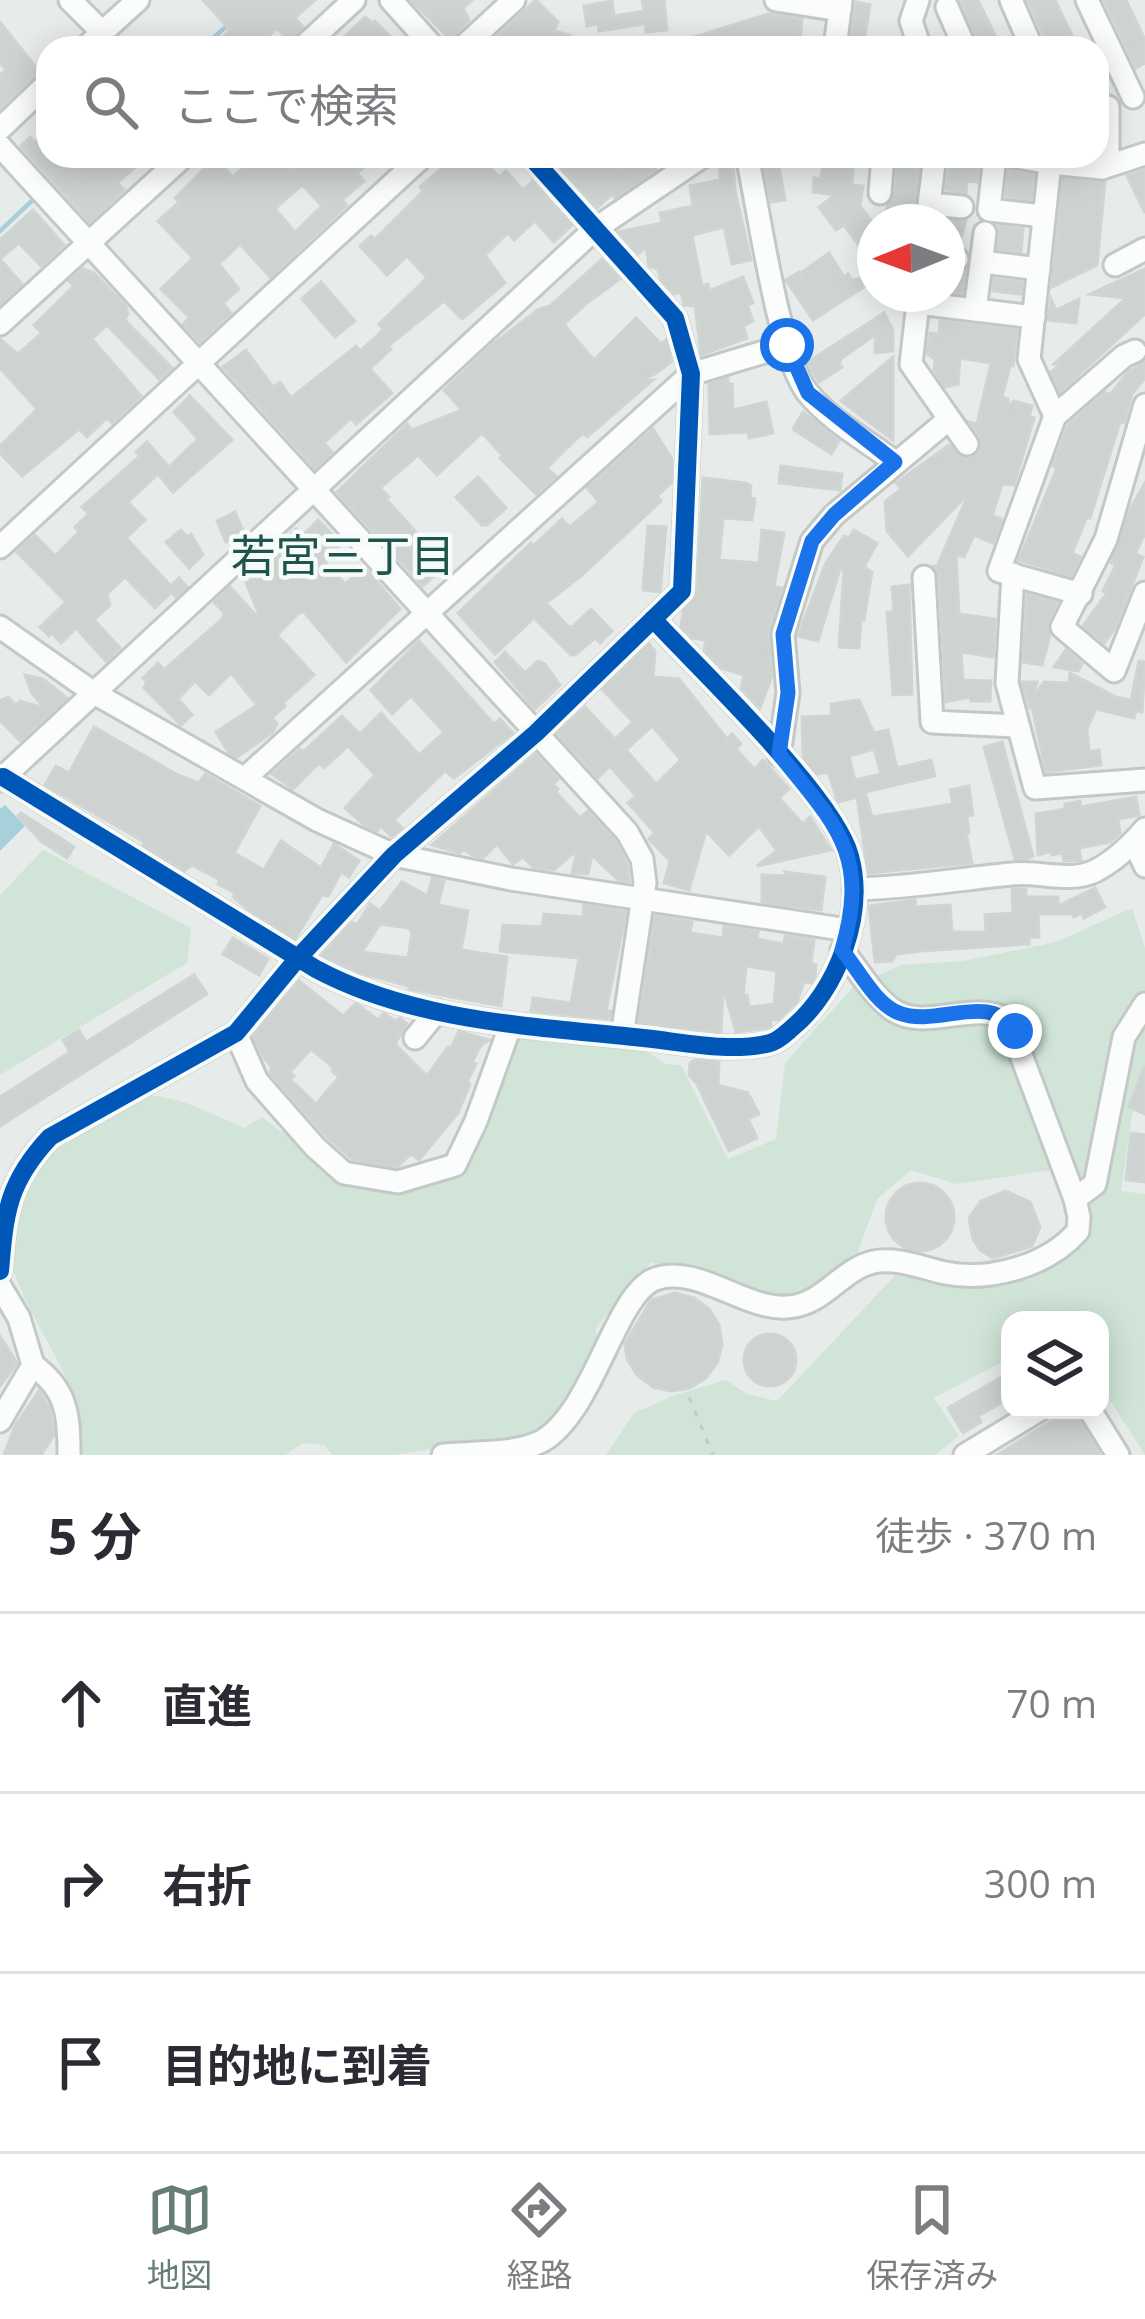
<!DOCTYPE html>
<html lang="ja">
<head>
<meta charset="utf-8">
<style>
  body { margin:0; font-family:"Open Sans","Noto Sans JP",sans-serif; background:#f2f2f3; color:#2b2b33 }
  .controls { position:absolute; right:36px; bottom:36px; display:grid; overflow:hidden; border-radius:24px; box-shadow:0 6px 30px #0003 }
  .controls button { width:108px; height:108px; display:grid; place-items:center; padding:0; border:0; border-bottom:3px solid #e1e1e2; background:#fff; color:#2b2b33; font:60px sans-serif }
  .compass { position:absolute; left:857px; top:204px; width:108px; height:108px; border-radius:50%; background:#fff; box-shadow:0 6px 30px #0003; rotate:269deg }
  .stop { position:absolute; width:36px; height:36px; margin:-27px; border:9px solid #1a73e8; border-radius:50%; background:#fff }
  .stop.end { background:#1a73e8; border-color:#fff; box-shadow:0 3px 12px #0008 }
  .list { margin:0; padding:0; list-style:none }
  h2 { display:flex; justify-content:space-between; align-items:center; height:156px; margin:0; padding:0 48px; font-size:51px }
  h2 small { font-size:39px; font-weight:400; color:#7c7c81 }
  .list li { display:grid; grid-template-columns:78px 1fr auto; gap:36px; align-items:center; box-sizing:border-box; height:180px; padding:0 48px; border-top:3px solid #e1e1e2 }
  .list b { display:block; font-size:45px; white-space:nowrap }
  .list em { font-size:39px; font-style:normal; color:#7c7c81 }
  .icon { flex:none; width:66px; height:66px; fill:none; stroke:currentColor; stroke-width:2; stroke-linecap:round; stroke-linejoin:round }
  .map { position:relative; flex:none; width:1145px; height:1455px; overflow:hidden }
  .search { position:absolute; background:#fff; box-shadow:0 6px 30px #0003; left:36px; right:36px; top:36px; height:132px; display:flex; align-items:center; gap:30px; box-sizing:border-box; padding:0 42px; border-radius:36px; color:#7c7c81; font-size:45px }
  .sheet { height:696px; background:#fff }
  nav { display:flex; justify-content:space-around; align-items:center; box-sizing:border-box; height:168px; border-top:3px solid #e1e1e2; background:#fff; font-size:33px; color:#7c7c81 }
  nav a { display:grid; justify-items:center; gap:6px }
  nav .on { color:#677e78 }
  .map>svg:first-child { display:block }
</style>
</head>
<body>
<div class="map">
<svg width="1145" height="1455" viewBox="0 0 1145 1455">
  <rect width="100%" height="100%" fill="#e7ecea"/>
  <g fill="#d0e5d8">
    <polygon points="43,850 191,928 187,963 0,1075 0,895"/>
    <path d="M1132,908l13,40v120l-13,47 -11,76 24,3v261l-45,-70v-65h-90v38l-76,40 25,38 -24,19h-329l28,-42 41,-18 51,-15 21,14 30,7 125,-133 80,17 100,-38 8,-34 -18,-46 -116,17 -45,-14 -34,29 -24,67 -63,33 -17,-1 -122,-36 -55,66 8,57 -32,42 -179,28h-61l-8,-10 -21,-2 -18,12h-205c8,-72 -47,-121 -67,-187 -6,-23 3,-50 10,-72 10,-29 35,-52 62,-65 18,-9 35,-30 54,-34 31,-7 78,20 105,31l18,-11 18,14 15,2 49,46 55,14 62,-21 59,-137 89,10 13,-9 44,28 15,1 47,94 48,-20 9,-76 68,-76 48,-22 62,-4 93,-19z"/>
  </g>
  <polygon fill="#a7d0db" points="5,805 25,826 0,851 0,809"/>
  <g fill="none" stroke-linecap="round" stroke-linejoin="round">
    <g stroke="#a7d0db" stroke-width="4.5">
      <polyline points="202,48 229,24"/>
      <polyline points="0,231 37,196"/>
    </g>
  </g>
  <g fill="#ced3d1" stroke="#cfd5d3" stroke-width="3" fill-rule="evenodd">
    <polygon points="203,0 315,0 295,18 303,27 289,41 277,28 257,48 212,48 230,30"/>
    <polygon points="411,0 472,0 463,8 469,20 450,39"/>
    <polygon points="536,0 558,22 554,31 570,35 567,48 485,48"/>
    <polygon points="642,0 664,0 667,30 646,32 645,24 599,31 598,24 587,26 584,6 612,1 614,16 644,11"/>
    <polygon points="960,0 978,0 1001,48 980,48"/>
    <polygon points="1027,0 1055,0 1078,48 1050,48"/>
    <polygon points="1104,0 1126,0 1145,40 1145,63 1136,68"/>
    <polygon points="856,2 870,5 863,48 850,48"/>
    <polygon points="768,14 802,19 799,48 726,48 727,41 694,48 691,38"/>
    <polygon points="365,17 372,23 375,21 401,48 333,48"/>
    <polygon points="0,22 39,71 0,108 0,75 6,70 0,62"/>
    <polygon points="48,131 48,156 148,156 117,183 124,190 90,222 21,146 30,137 35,142"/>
    <path d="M257,156h21l14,15 16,-15h69l-20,17 7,8 -22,19 5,5 -77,72 -30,-33 -21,20 20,25 -16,14 8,10 -31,29 -17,-18 7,-6 -29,-29 32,-31 -35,-37 21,-19 -4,-4 40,-40 18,19zM302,185l20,21 -27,26 -20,-23z"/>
    <polygon points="456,156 480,156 499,177 506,171 523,190 533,181 572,225 554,242 535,221 514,240 508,233 485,255 505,283 462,319 444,301 388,346 391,349 370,369 392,393 356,424 351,418 324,443 332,452 315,468 223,367 246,350 273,387 280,382 291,398 356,346 360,351 383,330 379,324 427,278 407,256 387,275 360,246 371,236 375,239 423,191 420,187"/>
    <polygon points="550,156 579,156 587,168 607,156 617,169 636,156 647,156 656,170 615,198 612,194 597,208"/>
    <polygon points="762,156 777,156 785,200 771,202"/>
    <polygon points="824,156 854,156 852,185 863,186 860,206 875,226 875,268 844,225 836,230 819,207 835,195 813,192 814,178 821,179"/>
    <polygon points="898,156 920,156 914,205 910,222 885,222 887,206 895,194"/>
    <polygon points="951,158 979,161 977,182 967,181 966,193 946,190"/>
    <polygon points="733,165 735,191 751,260 732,264 724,227 692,235 702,286 708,284 709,291 743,277 753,303 747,305 753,321 743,326 747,338 701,355 695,306 684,305 681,292 674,294 661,280 658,269 649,266 646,247 638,254 618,232 662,223 660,213 693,206 690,186 720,180 720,167"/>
    <polygon points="1145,170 1145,213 1127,176"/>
    <polygon points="1008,171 1034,175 1031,200 1006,197"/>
    <polygon points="1063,179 1105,182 1097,265 1052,287"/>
    <polygon points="33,210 64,245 41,266 19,243 0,259 0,240"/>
    <polygon points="966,221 959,244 947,243 946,221"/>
    <polygon points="998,226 1023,229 1021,252 998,249"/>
    <polygon points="829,253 844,277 848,274 852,280 875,276 875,280 813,320 786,280 799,272 801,280 802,272"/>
    <polygon points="0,259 22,284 0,304"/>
    <polygon points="602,259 620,279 587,303 565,323 566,327 594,360 636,318 661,344 666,340 672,361 657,373 641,380 653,380 587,437 583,433 565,450 547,468 556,476 536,494 500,458 503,456 482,433 437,475 418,455 380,488 389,497 386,499 446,565 423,586 337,492 407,424 412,430 462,410 444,390 493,344 539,309 550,306"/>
    <polygon points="83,269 94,273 125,305 128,313 125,320 172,368 159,379 107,325 92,339 141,396 112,423 107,418 87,437 79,429 22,476 0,453 0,446 37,409 0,368 0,339 18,354 42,333 34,325 74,286 69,281"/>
    <polygon points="1145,269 1145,314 1060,392 1051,372 1060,365 1054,364 1126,298 1090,294"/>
    <polygon points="965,271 962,293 947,291 947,273"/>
    <polygon points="994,279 1022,282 1021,294 993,291"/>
    <polygon points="321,282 355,321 335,337 302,299"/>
    <polygon points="1051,299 1056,310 1079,299 1076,323 1048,320"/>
    <polygon points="884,313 893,330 893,351 875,353 875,335 842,358 839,363 842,367 819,382 808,362"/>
    <polygon points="940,321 1017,330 1013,366 1010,366 1002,397 1008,399 1007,407 1014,401 1032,406 1029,417 1034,418 1014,485 1002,484 992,516 1002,519 993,543 974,535 964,557 956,554 959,614 995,619 993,657 961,652 963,680 991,681 990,701 971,701 970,697 946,702 939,576 933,566 937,566 969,493 908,556 887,531 885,502 901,489 896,483 949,445 960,457 967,459 981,449 980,436 970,422 977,424 991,363 960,358 958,384 945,387 934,370 935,359 927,354 930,333 939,334"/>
    <polygon points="893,357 893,440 841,401"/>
    <polygon points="1145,362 1145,378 1132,394 1124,423 1120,422 1090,518 1087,517 1072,553 1080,557 1071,576 1019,560 1057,468 1053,466 1068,425 1105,392 1110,395 1128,372"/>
    <polygon points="728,378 728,384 732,384 733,410 766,402 773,433 749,438 748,432 710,434 709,384"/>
    <polygon points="190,396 232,440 173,492 158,474 128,502 145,520 126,538 171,586 179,578 187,587 176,597 172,592 155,608 125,577 107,594 110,605 94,620 120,648 106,661 76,628 61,643 52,633 49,636 40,627 66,602 17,552 35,535 55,556 79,532 75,527 89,514 82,507 140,456 136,452 147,442 169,467 198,439 174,412"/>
    <polygon points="803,412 839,441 831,454 793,429"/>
    <polygon points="653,429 672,459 672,482 657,496 661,501 582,575 546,603 568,626 572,627 591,609 612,631 600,643 595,638 575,655 571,655 534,618 495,654 458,613 531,543 533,546 562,519 570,527 599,502 587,488"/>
    <polygon points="781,466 842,474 840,490 779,483"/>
    <polygon points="478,477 506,508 487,525 482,525 456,497"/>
    <polygon points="703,478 746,483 751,486 750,498 755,499 752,520 723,518 719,560 759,563 762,530 784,533 774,587 782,588 768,634 772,676 760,708 741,689 744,675 721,668 704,650 706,640 692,638 681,627 683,611 697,592"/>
    <polygon points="1145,483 1145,534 1135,554 1143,557 1114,630 1104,643 1083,626 1107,593 1103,591 1116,565 1111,563 1131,508"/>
    <polygon points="235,512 244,533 226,542 217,521"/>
    <polygon points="318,520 342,544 324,561 345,584 365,568 400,609 346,662 304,612 299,613 277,635 314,675 283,703 285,706 272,718 277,724 272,733 237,757 229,753 216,732 257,705 231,673 209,695 195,681 178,699 192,715 181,725 144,688 147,682 143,678 158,663 164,670 220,621 225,614 214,602 230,587 262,622 246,583 264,567 264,557 296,529 302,536"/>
    <polygon points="648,526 666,527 660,592 643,590"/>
    <polygon points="181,530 187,537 191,534 203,555 189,568 166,542"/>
    <polygon points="854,530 877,543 864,567 872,572 864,620 861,619 859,648 839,647 844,569 840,569 818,641 798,636 826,563 844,536 849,538"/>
    <polygon points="909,585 912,694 893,695 887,612 894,612 892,587"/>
    <polygon points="1027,594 1057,603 1048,621 1050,635 1042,665 1023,662"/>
    <polygon points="419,641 494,724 500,719 513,733 454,778 445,771 394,820 402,828 392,837 381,826 377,831 365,826 345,808 375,775 348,746 324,768 319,763 293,789 272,774 300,749 303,752 342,716 360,734 381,713 419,755 444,732 411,696 392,714 371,690"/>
    <path d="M649,644l6,7 -2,26 26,2 48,60 5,-5 9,10 -5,5 18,20 9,-9 26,29 -10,9 24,26 7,-7 21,33 -74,16 20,-15 -18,-25 -30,29 -23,-24 -17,59 -25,-7 6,-22 -21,-22 6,-6 -27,-30 8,-7 -26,-30 -12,12 -41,-45 28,-26 30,32 18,-17 -31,-33zM652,726l29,34 -25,24 -30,-34z"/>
    <polygon points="1066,650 1082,664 1078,671 1054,667"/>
    <polygon points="505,652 525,673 538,661 545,664 560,685 535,709 495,662"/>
    <polygon points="1139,661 1145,662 1142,712 1136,711 1134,718 1096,709 1087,728 1089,752 1099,750 1101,765 1046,772 1031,702 1030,709 1022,682 1037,682 1033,698 1044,682 1069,683 1070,673 1116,697 1131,700"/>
    <polygon points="25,675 43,679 67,698 20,741 0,720 0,701 8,697 16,705 20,701 44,708 32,693"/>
    <path d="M859,700l15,33 14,-3 9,38 34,-8 4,16 -70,16 7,25 81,-13 -3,-14 19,-4 4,29 -6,1 2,17h-3l6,30 -104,10 -11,-76 -19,5 -10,-30 -11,2 -14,-17 -1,-40 30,-1 -1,-12zM874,749l7,25 -26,6 -6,-24z"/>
    <polygon points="94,727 178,775 199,783 205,774 260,806 234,853 264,870 281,841 321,868 334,844 359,861 349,877 341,872 328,896 322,895 295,939 249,910 233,897 235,893 218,884 220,880 192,865 184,871 143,845 144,842 45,785 56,766 69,773"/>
    <polygon points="1002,742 1033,856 1026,859 1015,859 984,747"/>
    <polygon points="535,754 558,779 553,784 558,789 556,792 580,818 588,811 615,841 627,864 629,882 618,880 592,855 588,874 572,873 577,850 554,870 533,867 523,857 513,864 497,844 483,858 471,855 464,849 460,853 432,845"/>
    <polygon points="1136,797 1139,815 1118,819 1120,833 1110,842 1079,848 1081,860 1064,861 1062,853 1052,855 1052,851 1038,855 1036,814 1065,809 1065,804 1080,801 1081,807"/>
    <polygon points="21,813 74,847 67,858 41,841 18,816"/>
    <polygon points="785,872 825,877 821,910 762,902 762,875 787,876"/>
    <path d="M432,878l12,3 -6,24 30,6 -7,39 46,7 -6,49 -92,-17v-3l-49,-13 -38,-18 30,-33 5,3 13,-21 10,7 22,-29 30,16 -4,-4zM380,924l29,4 3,5 -4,25 -46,-6z"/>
    <polygon points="1095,888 1105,907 1084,918 1082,913 1074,917 1072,914 1038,914 1039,937 1029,937 1029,944 921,951 896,954 892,961 875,962 869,906 915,900 916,907 950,905 952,932 986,932 985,915 1013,913 1012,889 1026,889 1026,897 1058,897 1058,906"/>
    <polygon points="584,905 626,912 606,1011 611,1011 609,1019 531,1011 533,998 571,1003 579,958 500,951 503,925 542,927 544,914 583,917"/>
    <path d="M655,916l37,6 -2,11 33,5 1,-12 34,6 -1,7 27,5 1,-8 29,4 -3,24 5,1 -1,12 -4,6 -7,-1 -7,20 -19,18 -8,-1 1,7 -5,2 -30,4 -13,-45 -2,45 -82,-9zM746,966l31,5 -3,33 -25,3 -2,-12 -4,1z"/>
    <polygon points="233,938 268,959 259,975 223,954"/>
    <polygon points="194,975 207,994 0,1126 0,1097 70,1052 63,1040 79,1030 86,1042"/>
    <path d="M299,981l44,35 13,-13 22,17 6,-7 11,8 5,-3 7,6 -12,20 32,32 21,-29 3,1 8,-17 30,9 -8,5 -9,17 4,2 -9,18 3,2 -12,29 -39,47 -8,-6 -14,13 -45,-8 -26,-23 -56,-63 2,-6 -8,-8 -11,-24zM311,1049l23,19 -2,3 7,6 -23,27 -26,-25 4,-3 -4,-4z"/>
    <polygon points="695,1060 719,1062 718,1085 748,1093 759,1114 748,1119 757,1138 729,1151 697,1084 689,1075 690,1063"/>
    <polygon points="1144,1068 1145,1068 1145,1114 1129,1107"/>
    <polygon points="1131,1133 1145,1135 1145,1182 1126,1180"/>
    <circle cx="920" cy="1217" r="34"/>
    <polygon points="1006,1191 1030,1202 1040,1227 1032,1246 993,1258 980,1250 973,1239 969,1218 981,1201"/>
    <polygon points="675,1293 694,1298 709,1309 719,1325 722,1345 717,1363 706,1378 690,1388 671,1391 653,1387 637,1375 627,1359 625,1344 651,1300"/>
    <circle cx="770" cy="1360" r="26"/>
    <polygon points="0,1336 17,1363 0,1386"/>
    <polygon points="1010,1372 1010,1398 978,1416 981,1422 963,1433 948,1408"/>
    <polygon points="39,1391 50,1409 54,1435 41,1455 4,1455 15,1426"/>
    <polygon points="1070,1410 1075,1410 1100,1455 997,1455"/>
  </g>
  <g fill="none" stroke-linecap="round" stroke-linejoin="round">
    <defs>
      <g id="minor">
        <polyline points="70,0 102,32"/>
        <polyline points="391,0 434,48"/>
        <polyline points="776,0 840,10"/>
        <polyline points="918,0 911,21 920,48"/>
        <polyline points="1011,0 1032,48"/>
        <polyline points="1087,0 1133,97"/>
        <polyline points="947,7 965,48"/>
        <polyline points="85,48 138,0"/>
        <polyline points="302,48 354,0"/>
        <polyline points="462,48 514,0"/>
        <polyline points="835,48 841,1"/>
        <polyline points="0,129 48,83"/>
        <polyline points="0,146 627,832 642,859 645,883 622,1036"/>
        <path d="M747,156c12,54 31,197 60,236 22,28 60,49 88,70"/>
        <polyline points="935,156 929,204 962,207"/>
        <polyline points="995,156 989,210 1044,216"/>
        <polyline points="1011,156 1050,163"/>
        <polyline points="1102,168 1108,152 1108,107"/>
        <polyline points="880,193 883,156"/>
        <polyline points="927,222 927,221"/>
        <polyline points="947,258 957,259"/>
        <polyline points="982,262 1039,269"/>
        <polyline points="1115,265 1145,249"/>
        <polyline points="919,294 911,364 967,444"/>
        <polyline points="918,303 1034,317"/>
        <polyline points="975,310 985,233"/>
        <polyline points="0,324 184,156"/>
        <polyline points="1145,405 1106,539 1062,627 1114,671 1145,593"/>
        <polyline points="1055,416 1124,356 1135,351"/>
        <polyline points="0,547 423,156"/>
        <polyline points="1013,574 1007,683 1035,788 1145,780"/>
        <polyline points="924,577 932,722 1017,726"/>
        <polyline points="1081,594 999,571 1055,416 1029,359 1050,163 1102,168 1145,154"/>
        <polyline points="0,627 94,693 317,820 394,855 511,879 848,930"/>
        <polyline points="779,755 788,693 783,634 812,541 834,515 948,420"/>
        <path d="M3,777l313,192c99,53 217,57 327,69 40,4 87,15 127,5 8,-2 15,-9 22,-15 45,-37 74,-113 58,-172 -16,-60 -150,-186 -197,-237"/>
        <polyline points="245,778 691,374 787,345"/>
        <polyline points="0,780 595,229 703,156"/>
        <polyline points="1134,842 1145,866"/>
        <path d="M854,889c53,-1 105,-10 158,-15 26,-3 59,9 83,-3 18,-9 37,-27 50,-42"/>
        <polyline points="236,1033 257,1081 315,1147 344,1173 398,1182 455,1165 476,1121 511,1024"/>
        <polyline points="415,1038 437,1011"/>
        <polyline points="1075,1199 1095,1184 1124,1037 1145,1004"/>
        <path d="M0,1271c5,-60 8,-89 50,-134l186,-104 62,-75 96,-103 142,-122 146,-142 9,-217 -16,-56 -145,-162"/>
        <polyline points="0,1286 19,1318 33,1365 0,1421"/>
        <path d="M33,1365c34,25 36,49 36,90"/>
        <polyline points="1090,1410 1118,1455"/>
        <path d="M443,1455c30,-3 72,0 99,-14 52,-30 73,-147 113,-162 43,-15 89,31 132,28 37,-2 53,-37 86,-45 24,-5 49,6 72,11 44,9 103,-7 133,-42l1,-14 -4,-18 -67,-179c-34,-21 -82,12 -115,-10 -21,-15 -35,-41 -51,-60"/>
        <polyline points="965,1455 1039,1410"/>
      </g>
    </defs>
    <use href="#minor" stroke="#c4c9c7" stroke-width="27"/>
    <polyline stroke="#c2cbca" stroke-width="3" stroke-dasharray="6 9" stroke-linecap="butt" points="689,1397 713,1455"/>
    <use href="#minor" stroke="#fbfcfc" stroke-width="21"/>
    <defs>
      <g id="cycleway">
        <path d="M3,777l313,192c99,53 217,57 327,69 40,4 87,15 127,5 8,-2 15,-9 22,-15 45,-37 74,-113 58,-172 -16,-60 -150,-186 -197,-237"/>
        <path d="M0,1271c5,-60 8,-89 50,-134l186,-104 62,-75 96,-103 142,-122 146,-142 9,-217 -16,-56 -145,-162"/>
      </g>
    </defs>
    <use href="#cycleway" stroke="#f6faf8" stroke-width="26"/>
    <use href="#cycleway" stroke="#0057b8" stroke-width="18"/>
  </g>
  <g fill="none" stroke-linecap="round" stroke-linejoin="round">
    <path stroke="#1a73e8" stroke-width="15" d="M787,345l21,48 87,69 -61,53 -22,26 -29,93 5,59 -9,61c57,71 91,100 63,196 16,19 33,54 57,63 39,15 91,-23 116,18"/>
  </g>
  <g text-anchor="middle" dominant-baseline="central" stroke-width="9" stroke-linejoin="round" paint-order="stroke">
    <g font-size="45" fill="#1d554c" stroke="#f6faf8">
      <text x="343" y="554">若宮三丁目</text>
    </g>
  </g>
</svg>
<div class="controls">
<button><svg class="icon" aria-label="layers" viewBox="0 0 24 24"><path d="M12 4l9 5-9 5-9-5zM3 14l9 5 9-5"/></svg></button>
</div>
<svg class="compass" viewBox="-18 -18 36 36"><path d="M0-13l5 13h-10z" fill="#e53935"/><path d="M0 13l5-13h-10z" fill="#7c7c81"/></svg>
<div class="stop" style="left:787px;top:345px"></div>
<div class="stop end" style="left:1015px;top:1031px"></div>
<div class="search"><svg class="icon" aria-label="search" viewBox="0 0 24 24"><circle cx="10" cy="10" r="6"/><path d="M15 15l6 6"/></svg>ここで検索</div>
</div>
<section class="sheet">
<h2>5 分<small>徒歩 · 370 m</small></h2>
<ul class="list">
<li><svg class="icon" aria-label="ahead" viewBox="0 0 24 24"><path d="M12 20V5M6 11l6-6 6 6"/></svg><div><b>直進</b></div><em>70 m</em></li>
<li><svg class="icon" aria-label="right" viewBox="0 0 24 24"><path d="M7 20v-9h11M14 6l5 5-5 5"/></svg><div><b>右折</b></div><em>300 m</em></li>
<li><svg class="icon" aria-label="arrive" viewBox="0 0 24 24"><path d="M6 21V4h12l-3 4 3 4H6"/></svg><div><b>目的地に到着</b></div></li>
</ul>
</section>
<nav>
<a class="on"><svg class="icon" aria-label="map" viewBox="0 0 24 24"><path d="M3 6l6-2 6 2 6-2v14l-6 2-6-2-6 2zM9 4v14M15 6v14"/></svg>地図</a>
<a><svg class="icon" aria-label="directions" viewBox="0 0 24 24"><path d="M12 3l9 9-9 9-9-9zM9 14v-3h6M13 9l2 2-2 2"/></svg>経路</a>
<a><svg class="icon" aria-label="saved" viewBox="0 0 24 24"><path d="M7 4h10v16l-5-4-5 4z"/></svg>保存済み</a>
</nav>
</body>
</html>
